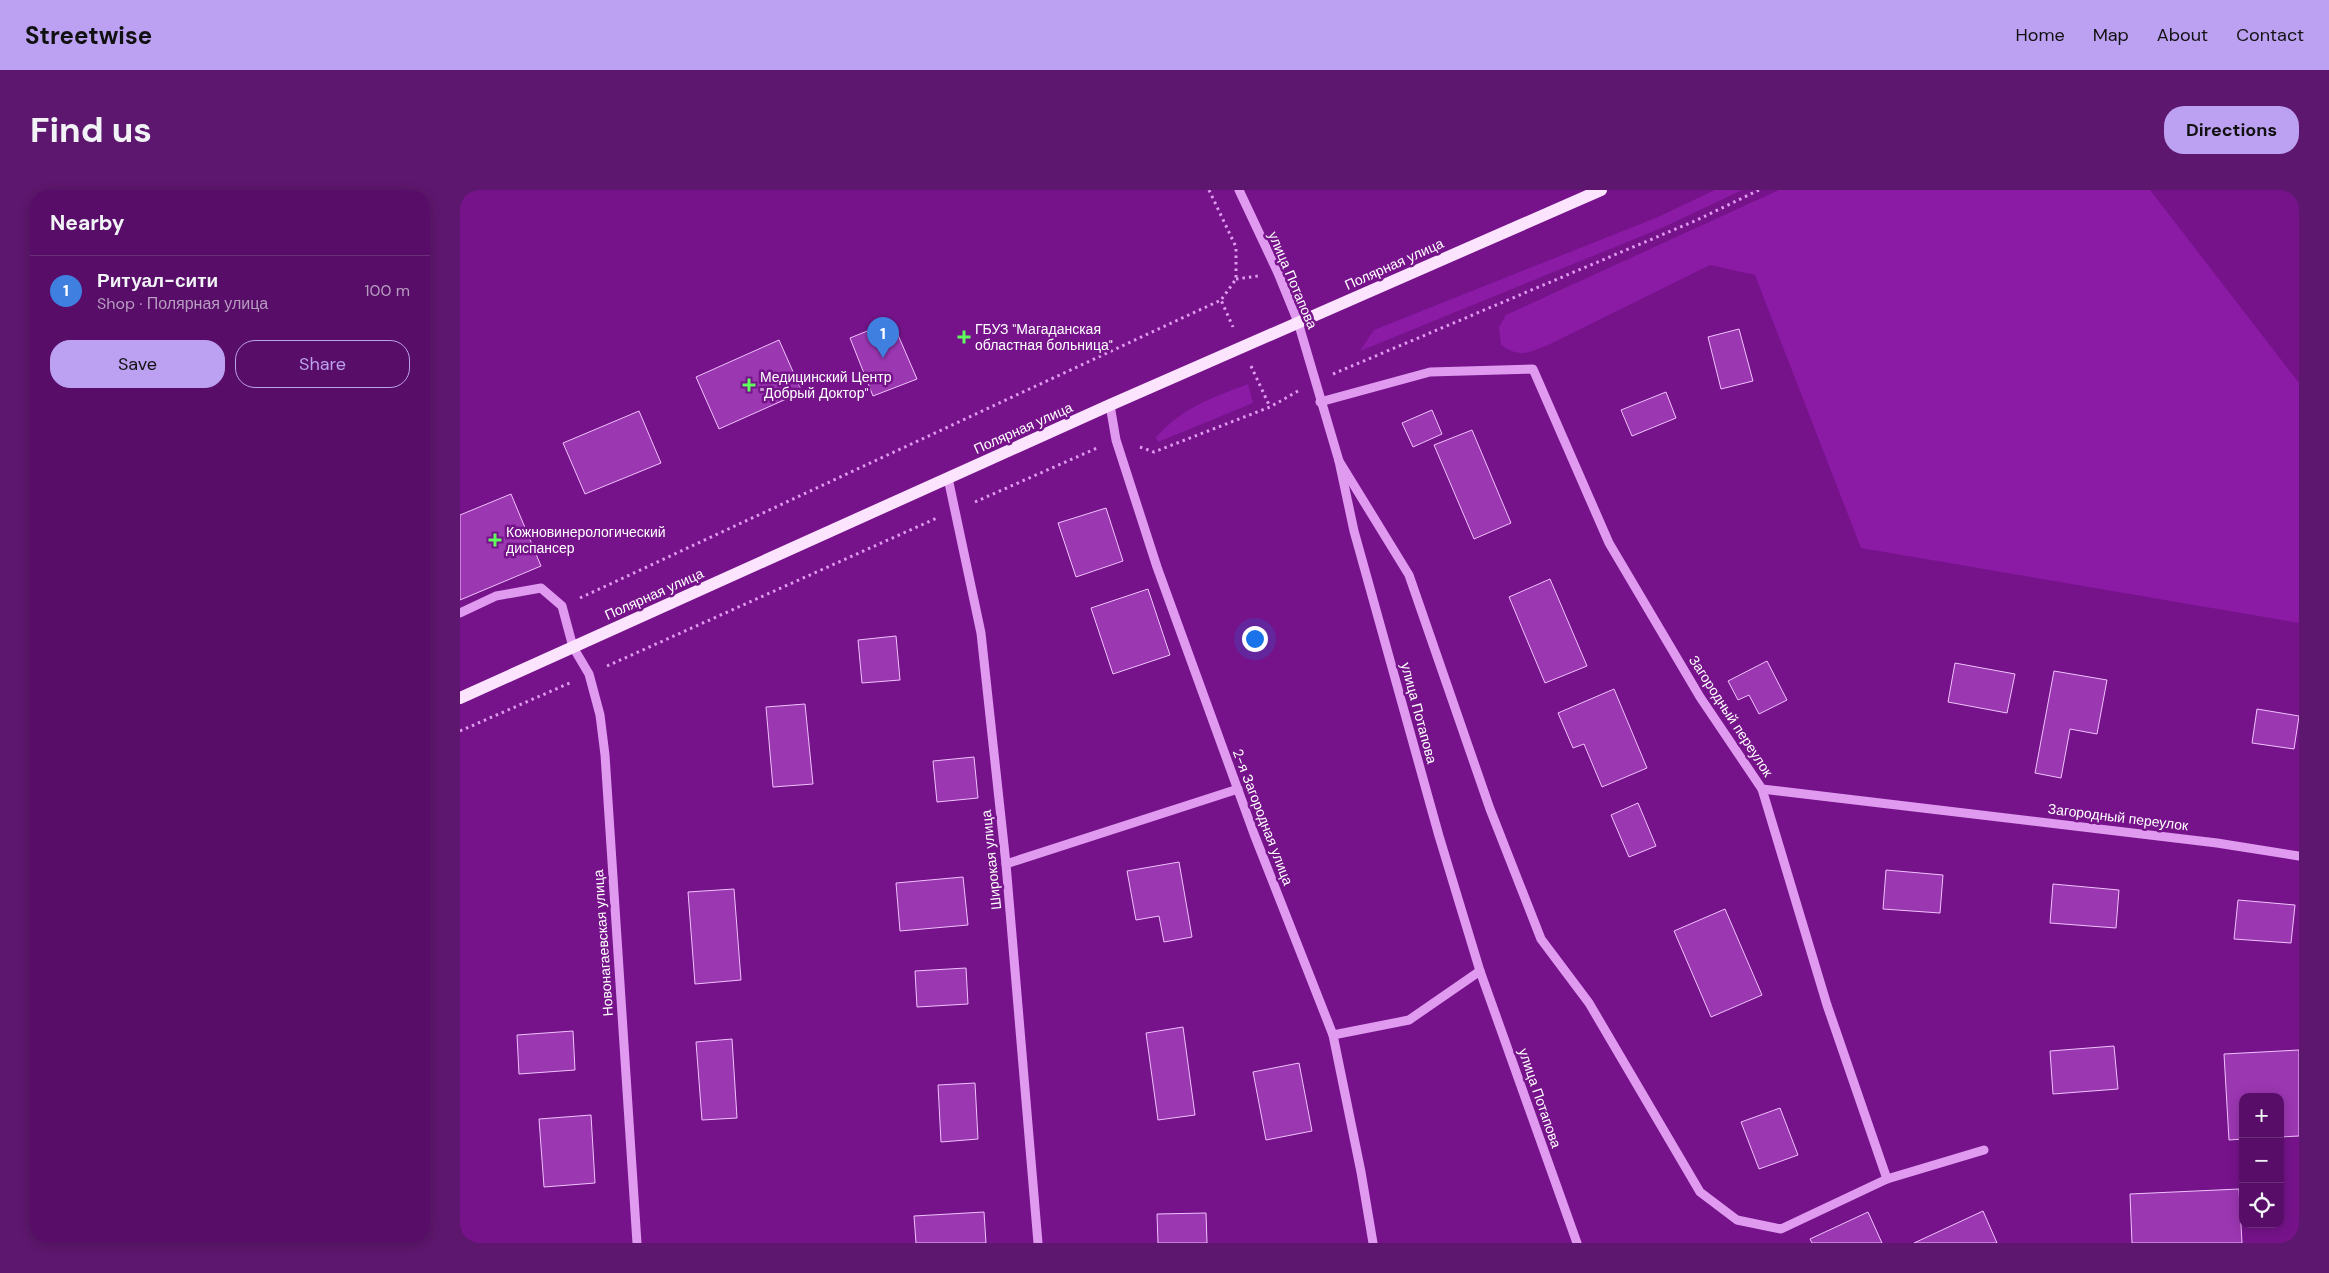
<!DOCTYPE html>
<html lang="en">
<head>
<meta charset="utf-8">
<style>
  body { margin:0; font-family:"DM Sans",sans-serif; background:#5e176e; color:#f1f3f6 }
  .controls { position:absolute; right:15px; bottom:15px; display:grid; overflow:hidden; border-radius:10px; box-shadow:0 2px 12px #0003 }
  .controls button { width:45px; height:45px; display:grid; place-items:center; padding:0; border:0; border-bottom:1px solid #6d2e7c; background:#580e68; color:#f1f3f6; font:25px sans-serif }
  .you { position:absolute; left:794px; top:448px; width:18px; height:18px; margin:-12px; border:4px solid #fff; border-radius:50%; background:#1a73e8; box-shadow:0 0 0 8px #1a73e833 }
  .badge { display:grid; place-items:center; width:32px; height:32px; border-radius:50%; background:#bca0f2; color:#fff; font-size:16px; font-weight:700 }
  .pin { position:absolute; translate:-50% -41px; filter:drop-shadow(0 1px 2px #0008) }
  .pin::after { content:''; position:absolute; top:26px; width:18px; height:15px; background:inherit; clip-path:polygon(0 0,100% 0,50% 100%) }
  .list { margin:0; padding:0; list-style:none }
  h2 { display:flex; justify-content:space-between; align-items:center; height:65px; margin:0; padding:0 20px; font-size:21px }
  h2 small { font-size:16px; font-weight:400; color:#b79cc0 }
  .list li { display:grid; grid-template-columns:32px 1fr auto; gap:15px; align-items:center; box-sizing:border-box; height:70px; padding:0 20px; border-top:1px solid #6d2e7c }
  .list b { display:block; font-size:19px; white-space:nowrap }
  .list p { margin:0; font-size:16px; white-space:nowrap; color:#b79cc0 }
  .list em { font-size:16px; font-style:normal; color:#b79cc0 }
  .actions { display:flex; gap:10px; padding:15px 20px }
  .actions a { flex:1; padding:11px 0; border:1px solid #bca0f2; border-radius:20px; text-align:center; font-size:18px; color:#bca0f2 }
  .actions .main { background:#bca0f2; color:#111 }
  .icon { flex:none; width:28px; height:28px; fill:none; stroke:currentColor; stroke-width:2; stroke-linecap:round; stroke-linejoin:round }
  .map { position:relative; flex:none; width:1839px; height:1053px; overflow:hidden; border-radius:20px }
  header { display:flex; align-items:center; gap:30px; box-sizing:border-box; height:70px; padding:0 25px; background:#bca0f2; color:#111 }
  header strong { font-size:24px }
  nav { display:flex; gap:28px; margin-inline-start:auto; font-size:18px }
  .intro { display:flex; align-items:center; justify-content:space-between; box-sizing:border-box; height:120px; padding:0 30px }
  h1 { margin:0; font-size:35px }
  .button { padding:12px 22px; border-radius:20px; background:#bca0f2; color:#111; font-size:18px; font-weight:700 }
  main { display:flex; gap:30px; padding:0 30px }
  aside { flex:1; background:#580e68; border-radius:20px; box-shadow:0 2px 12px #0003 }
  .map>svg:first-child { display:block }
</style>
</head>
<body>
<header>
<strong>Streetwise</strong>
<nav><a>Home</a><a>Map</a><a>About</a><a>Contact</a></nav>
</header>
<div class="intro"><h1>Find us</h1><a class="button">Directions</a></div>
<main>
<aside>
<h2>Nearby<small></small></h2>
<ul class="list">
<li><span class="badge" style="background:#3f7fe0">1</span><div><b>Ритуал-сити</b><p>Shop · Полярная улица</p></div><em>100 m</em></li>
</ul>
<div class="actions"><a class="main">Save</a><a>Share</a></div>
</aside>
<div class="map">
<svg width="1839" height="1053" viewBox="0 0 1839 1053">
  <rect width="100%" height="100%" fill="#76138b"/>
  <g fill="#8b1ba5">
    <polygon points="1255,0 1282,0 1204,37 900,161 914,140 1198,27"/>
    <path d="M1319,0h371l149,193v240l-438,-75 -106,-273 -45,-10 -162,80c-20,8 -28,13 -47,0l-2,-18 7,-12z"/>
    <path d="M788,194l5,19 -95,39 -2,-5c29,-31 54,-38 92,-53z"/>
  </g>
  <g fill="#9c37b2" stroke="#f1c2fc">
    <polygon points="432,131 457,189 413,206 390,148"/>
    <polygon points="1279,139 1293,191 1261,199 1248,147"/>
    <polygon points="319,150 342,202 259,239 236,187"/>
    <polygon points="1206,202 1216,228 1172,246 1161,220"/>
    <polygon points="972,220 982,244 953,257 942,233"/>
    <polygon points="179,221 201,273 125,304 103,253"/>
    <polygon points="1012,240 1051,333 1014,349 974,255"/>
    <polygon points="51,304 81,376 0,410 0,325"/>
    <polygon points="646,318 663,371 616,387 598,333"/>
    <polygon points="1090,389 1127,476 1085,493 1049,407"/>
    <polygon points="688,399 710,465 653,484 631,418"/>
    <polygon points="436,446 440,490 402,493 398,450"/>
    <polygon points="1307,471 1327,510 1299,524 1289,505 1278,510 1268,491"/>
    <polygon points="1495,473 1555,484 1547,523 1488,512"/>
    <polygon points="1594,481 1647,490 1637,544 1610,539 1601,588 1575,583"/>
    <polygon points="1154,499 1187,578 1142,597 1124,554 1113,558 1098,523"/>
    <polygon points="345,514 353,594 313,597 306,517"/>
    <polygon points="1797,519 1839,526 1834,559 1792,553"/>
    <polygon points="514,567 518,608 477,612 473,571"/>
    <polygon points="1178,613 1196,656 1169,667 1151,625"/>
    <polygon points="719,672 732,747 704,752 699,726 676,730 667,681"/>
    <polygon points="1426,680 1483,685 1480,723 1423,719"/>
    <polygon points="503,687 508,735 440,741 436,693"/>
    <polygon points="1593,694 1659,700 1656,738 1590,733"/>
    <polygon points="274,699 281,790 235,794 228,702"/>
    <polygon points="1778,710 1835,715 1831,753 1774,749"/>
    <polygon points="1265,719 1302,805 1251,827 1214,741"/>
    <polygon points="506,778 508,814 457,817 455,781"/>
    <polygon points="723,837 735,925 698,930 686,843"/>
    <polygon points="113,841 115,880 59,884 57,845"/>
    <polygon points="272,849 277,928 242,930 236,852"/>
    <polygon points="1654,856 1658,899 1593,904 1590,861"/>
    <polygon points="1839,860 1839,946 1820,947 1820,907 1783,907 1783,949 1769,950 1764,864"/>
    <polygon points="839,873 852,941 806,950 793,882"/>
    <polygon points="515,893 518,949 481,952 478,895"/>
    <polygon points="1320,918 1338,965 1299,979 1281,932"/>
    <polygon points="131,925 135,993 84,997 79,929"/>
    <polygon points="1779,999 1782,1053 1672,1053 1670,1004"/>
    <polygon points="1523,1021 1537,1053 1454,1053"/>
    <polygon points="524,1022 526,1053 456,1053 454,1026"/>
    <polygon points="1408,1022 1422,1053 1352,1053 1350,1049"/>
    <polygon points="746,1023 747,1053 698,1053 697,1024"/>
  </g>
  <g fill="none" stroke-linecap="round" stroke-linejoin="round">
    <g stroke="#e09bf0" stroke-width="3" stroke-dasharray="2.5 4" stroke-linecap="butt">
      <polyline points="749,0 776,57 776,89 761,110"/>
      <polyline points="776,89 798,86"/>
      <polyline points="791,176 810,217"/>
      <polyline points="873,184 1237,30 1299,0"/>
      <polyline points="680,257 694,262 810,217 838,201"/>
      <polyline points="515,312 637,258"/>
      <polyline points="120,408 761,110 773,137"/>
      <polyline points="147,476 477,328"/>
      <polyline points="0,541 112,492"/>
    </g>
    <g stroke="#e09bf0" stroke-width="9">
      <polyline points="779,0 818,83 838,132 879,271 894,341 979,646 1020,781 1117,1053"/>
      <polyline points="860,212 970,182 1073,179 1149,353 1240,507 1302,599 1757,653 1839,666"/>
      <polyline points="650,215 656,250 697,377 794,644 873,845 901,982 913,1053"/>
      <polyline points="879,271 949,385 1030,619 1081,749 1129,813 1240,1002 1277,1030 1321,1039 1427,989 1524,960"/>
      <polyline points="488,288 521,443 546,674 578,1053"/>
      <polyline points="0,423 36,406 81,398 102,416 113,457 129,484 140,525 145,565 177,1053"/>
      <polyline points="1302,599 1367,815 1427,989"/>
      <polyline points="546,674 778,599"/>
      <polyline points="873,845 949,830 1020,781"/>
    </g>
    <polyline stroke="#fce4ff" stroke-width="12" points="0,508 650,215 1141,0"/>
  </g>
  <g fill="#5eff5a" stroke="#76138b" stroke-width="2">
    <path d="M501.5 139.5h5v5h5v5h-5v5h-5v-5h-5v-5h5z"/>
    <path d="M286.5 187.5h5v5h5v5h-5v5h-5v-5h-5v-5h5z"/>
    <path d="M32.5 342.5h5v5h5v5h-5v5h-5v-5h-5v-5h5z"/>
  </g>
  <g text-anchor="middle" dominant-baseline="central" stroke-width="5" stroke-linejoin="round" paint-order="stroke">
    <g font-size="14" fill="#fff" stroke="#76138b">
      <text transform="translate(934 74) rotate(-24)">Полярная улица</text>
      <text transform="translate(833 90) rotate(67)">улица Потапова</text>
      <text transform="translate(563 238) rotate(-24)">Полярная улица</text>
      <text transform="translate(194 404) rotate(-24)">Полярная улица</text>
      <text transform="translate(959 523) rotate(75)">улица Потапова</text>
      <text transform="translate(1271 526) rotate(57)">Загородный переулок</text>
      <text transform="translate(803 627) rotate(69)">2-я Загородная улица</text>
      <text transform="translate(1658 627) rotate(7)">Загородный переулок</text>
      <text transform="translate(531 670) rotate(-96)">Широкая улица</text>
      <text transform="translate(143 753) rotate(-94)">Новонагаевская улица</text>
      <text transform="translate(1080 908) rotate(71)">улица Потапова</text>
    </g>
    <g font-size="14" fill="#fff" stroke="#76138b" text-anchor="start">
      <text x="515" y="139">ГБУЗ "Магаданская<tspan x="515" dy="16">областная больница"</tspan></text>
      <text x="300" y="187">Медицинский Центр<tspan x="300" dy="16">"Добрый Доктор"</tspan></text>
      <text x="46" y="342">Кожновинерологический<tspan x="46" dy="16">диспансер</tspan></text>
    </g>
  </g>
</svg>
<div class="controls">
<button>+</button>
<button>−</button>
<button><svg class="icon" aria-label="locate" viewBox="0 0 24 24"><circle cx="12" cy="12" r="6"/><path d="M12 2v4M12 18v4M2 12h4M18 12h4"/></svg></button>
</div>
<div class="you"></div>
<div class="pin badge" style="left:423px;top:168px;background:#3f7fe0">1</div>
</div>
</main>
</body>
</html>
